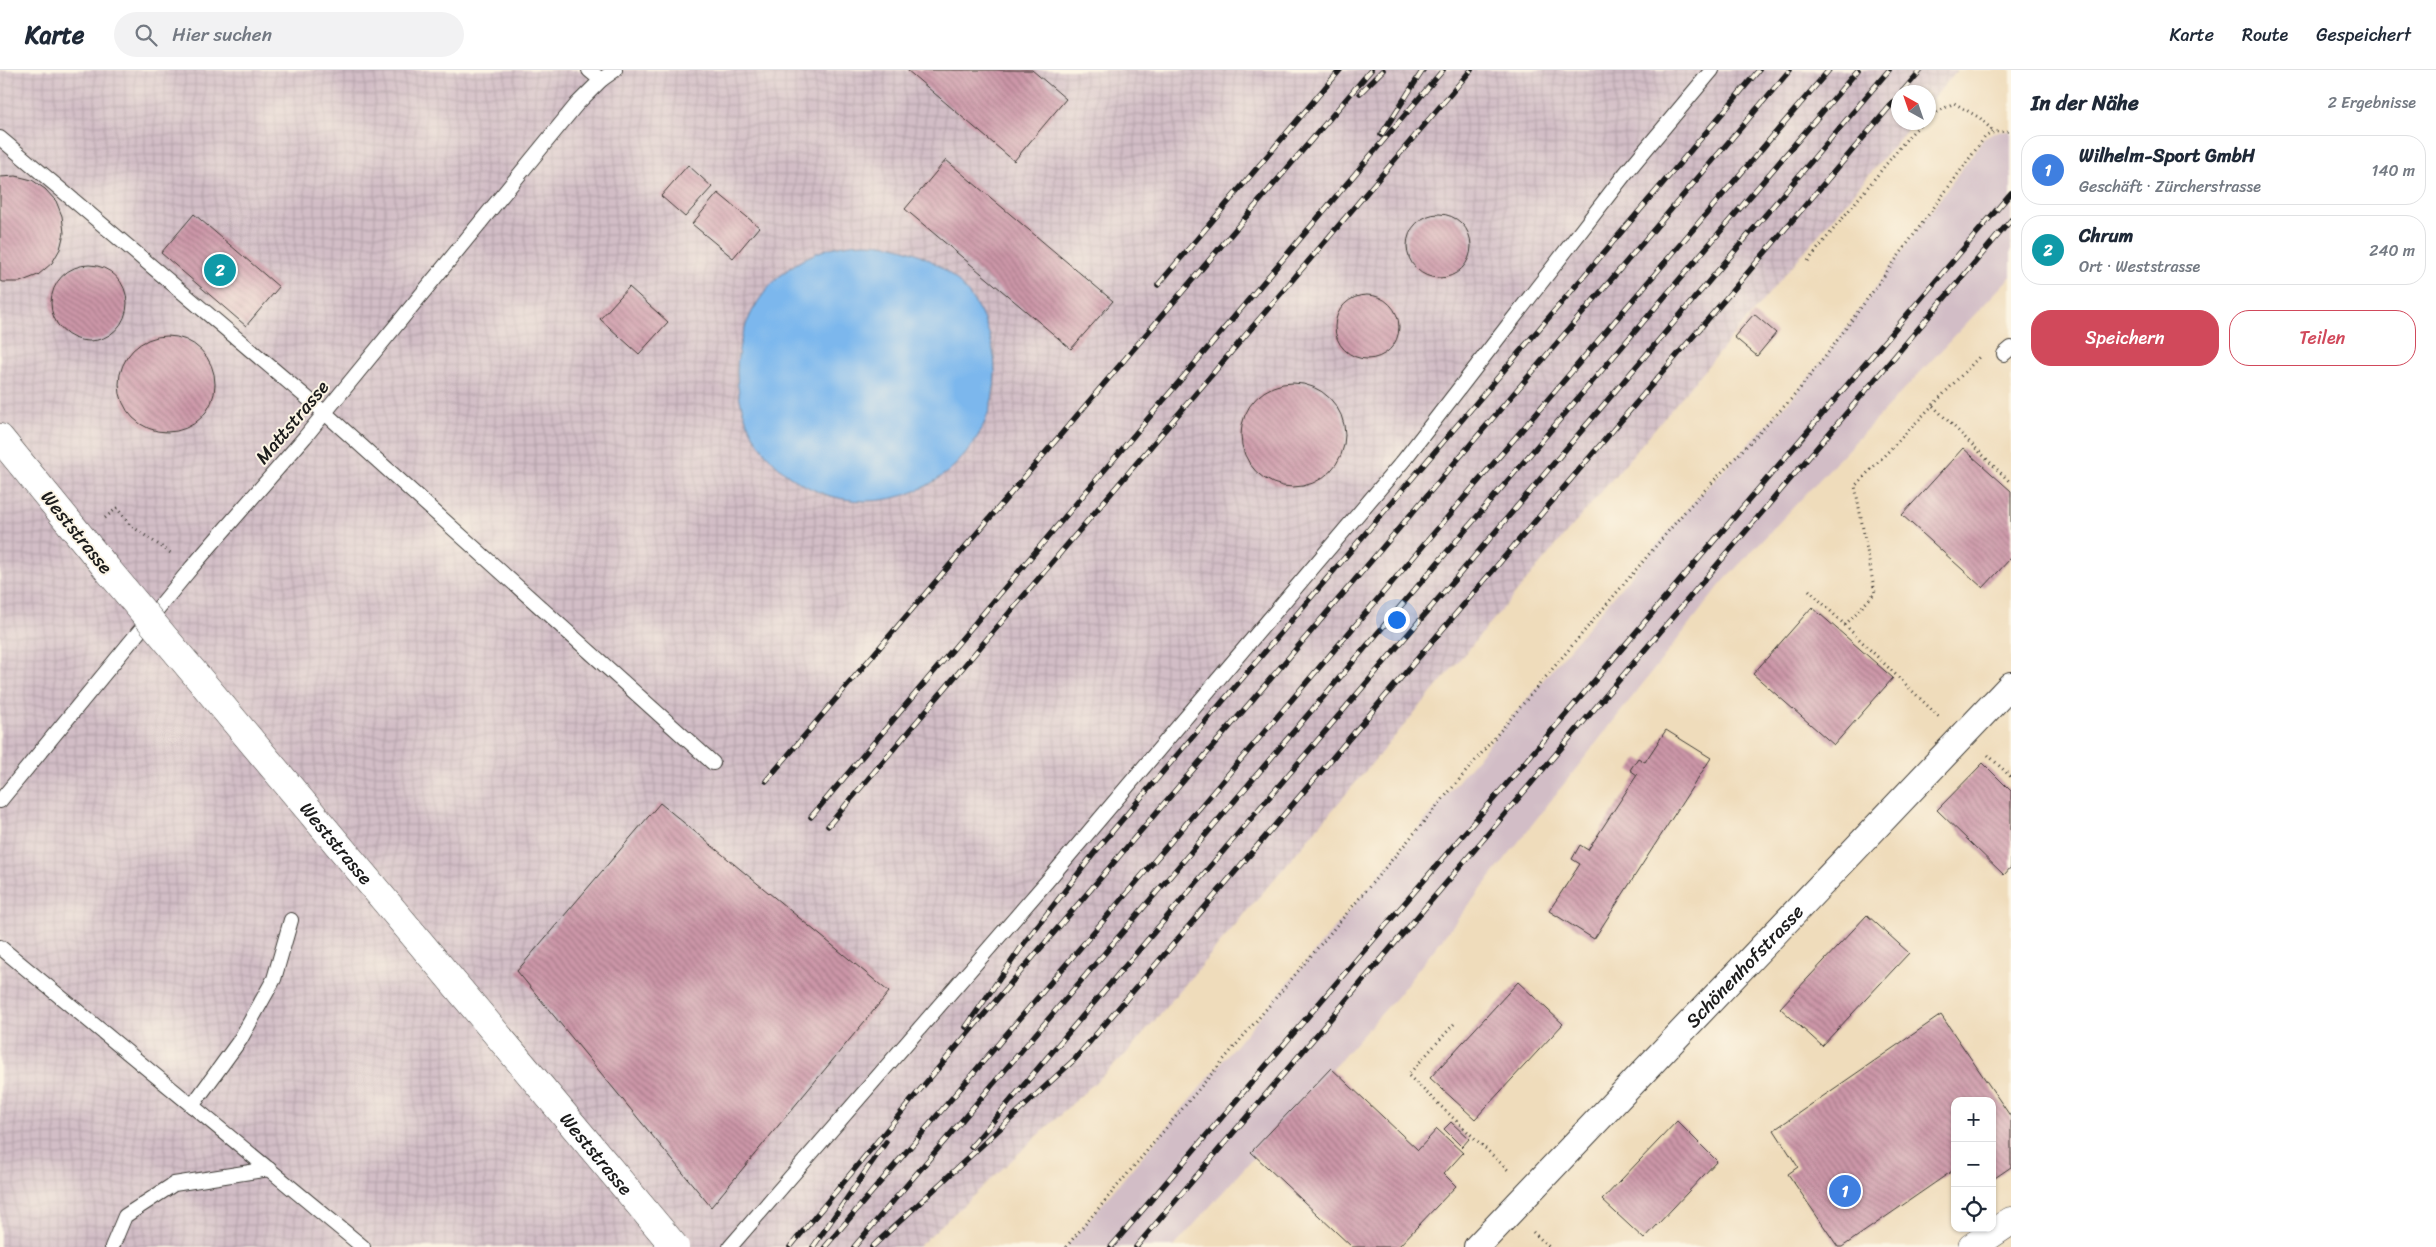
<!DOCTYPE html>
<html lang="de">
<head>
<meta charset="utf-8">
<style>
  body { margin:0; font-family:Sriracha,sans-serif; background:#f2f2f3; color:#1f2937 }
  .controls { position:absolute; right:15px; bottom:15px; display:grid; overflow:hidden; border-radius:10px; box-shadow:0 1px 4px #0004 }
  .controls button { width:45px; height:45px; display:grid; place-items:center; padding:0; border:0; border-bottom:1px solid #e0e1e3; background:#fff; color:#1f2937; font:25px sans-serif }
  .compass { position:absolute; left:1891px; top:15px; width:45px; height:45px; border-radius:50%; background:#fff; box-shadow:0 1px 4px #0004; rotate:320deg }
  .you { position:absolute; left:1396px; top:549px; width:18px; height:18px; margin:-12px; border:4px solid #fff; border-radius:50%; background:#1a73e8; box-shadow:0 0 0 8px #1a73e833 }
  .badge { display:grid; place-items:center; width:32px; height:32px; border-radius:50%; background:#d1495b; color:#fff; font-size:16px; font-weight:700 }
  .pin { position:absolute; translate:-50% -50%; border:2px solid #fff; box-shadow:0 1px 5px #0006 }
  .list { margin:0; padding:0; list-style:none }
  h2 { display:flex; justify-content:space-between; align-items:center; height:65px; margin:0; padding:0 20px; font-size:21px }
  h2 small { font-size:16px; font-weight:400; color:#747a83 }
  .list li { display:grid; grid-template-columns:32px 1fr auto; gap:15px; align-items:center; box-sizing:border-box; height:70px; margin:0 10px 10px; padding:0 10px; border:1px solid #e0e1e3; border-radius:20px }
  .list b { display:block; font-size:19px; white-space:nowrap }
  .list p { margin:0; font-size:16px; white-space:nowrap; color:#747a83 }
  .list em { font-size:16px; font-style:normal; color:#747a83 }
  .actions { display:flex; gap:10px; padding:15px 20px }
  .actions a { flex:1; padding:11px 0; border:1px solid #d1495b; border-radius:20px; text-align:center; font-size:18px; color:#d1495b }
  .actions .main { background:#d1495b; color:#fff }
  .icon { flex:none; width:28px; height:28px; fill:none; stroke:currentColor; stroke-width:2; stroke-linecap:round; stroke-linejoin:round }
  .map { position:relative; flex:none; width:2011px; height:1177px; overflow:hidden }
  header { display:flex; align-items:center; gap:30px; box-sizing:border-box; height:70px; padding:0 25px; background:#fff; border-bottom:1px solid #e0e1e3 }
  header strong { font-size:24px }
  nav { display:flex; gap:28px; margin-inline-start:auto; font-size:18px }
  .search { width:350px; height:45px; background:#f2f2f3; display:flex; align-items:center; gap:12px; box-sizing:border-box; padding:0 18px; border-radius:28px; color:#747a83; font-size:19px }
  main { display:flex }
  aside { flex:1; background:#fff }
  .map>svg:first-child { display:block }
</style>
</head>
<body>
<header>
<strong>Karte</strong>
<div class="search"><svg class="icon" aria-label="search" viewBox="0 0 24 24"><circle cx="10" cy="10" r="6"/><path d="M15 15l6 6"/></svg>Hier suchen</div>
<nav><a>Karte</a><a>Route</a><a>Gespeichert</a></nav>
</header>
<main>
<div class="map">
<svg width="2011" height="1177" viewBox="0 0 2011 1177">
  <defs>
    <pattern id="industrial-grid" width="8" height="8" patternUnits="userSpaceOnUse" patternTransform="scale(1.25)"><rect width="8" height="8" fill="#d2bdc6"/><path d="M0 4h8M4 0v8" fill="none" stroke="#b4a2aa"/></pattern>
    <pattern id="building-back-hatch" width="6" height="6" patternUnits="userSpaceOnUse" patternTransform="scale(1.25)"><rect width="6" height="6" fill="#cc96a8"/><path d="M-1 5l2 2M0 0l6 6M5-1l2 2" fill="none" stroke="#a57a88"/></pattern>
  </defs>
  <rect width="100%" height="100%" fill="#fcf5e5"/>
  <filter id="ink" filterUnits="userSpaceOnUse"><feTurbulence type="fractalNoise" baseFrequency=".02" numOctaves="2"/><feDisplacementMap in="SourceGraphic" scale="10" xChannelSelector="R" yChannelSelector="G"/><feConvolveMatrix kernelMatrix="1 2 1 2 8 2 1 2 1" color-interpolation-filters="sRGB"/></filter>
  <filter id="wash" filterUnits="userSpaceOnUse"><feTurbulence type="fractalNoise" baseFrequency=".0096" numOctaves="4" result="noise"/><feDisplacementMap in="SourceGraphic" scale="20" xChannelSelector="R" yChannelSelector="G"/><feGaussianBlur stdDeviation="1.12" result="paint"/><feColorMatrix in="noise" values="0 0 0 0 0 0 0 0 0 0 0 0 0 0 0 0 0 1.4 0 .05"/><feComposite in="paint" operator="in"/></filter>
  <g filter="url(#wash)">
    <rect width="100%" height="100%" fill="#efdcbb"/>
    <polygon fill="url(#industrial-grid)" points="0,0 1957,0 1929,34 1928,22 1898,22 1898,52 1913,53 1128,982 918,1177 0,1177"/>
    <polygon fill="#d2bdc6" points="2011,61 2011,206 1722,513 1398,925 1174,1177 1066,1177 1687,439 1793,327 1825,287 1985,67 1994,62"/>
    <circle fill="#7cb7ed" stroke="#4c6a84" cx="866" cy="302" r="129"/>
    <g id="blocks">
      <g fill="url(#building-back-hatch)">
        <polygon points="907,0 1032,0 1066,29 1014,91"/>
        <polygon points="946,90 1113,231 1071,279 905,139"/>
        <polygon points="688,95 712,117 685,147 661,126"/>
        <polygon points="16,106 32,110 45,119 56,131 62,146 64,163 60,179 52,193 38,205 20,212 2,212 0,211 0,107"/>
        <polygon points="718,123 759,157 733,188 692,154"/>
        <polygon points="194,144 279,217 246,256 161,183"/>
        <circle cx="1439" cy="176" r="32"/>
        <circle cx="89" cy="233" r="38"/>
        <polygon points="629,217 668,252 639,284 600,249"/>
        <circle cx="1367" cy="257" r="32"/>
        <polygon points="1754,244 1776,263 1757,286 1734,267"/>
        <circle cx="167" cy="314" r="48"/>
        <circle cx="1293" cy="365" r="52"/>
        <polygon points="1963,378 2011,421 2011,488 1983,518 1902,445"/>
        <polygon points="1812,537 1893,608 1834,675 1753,604"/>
        <polygon points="1666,660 1711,688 1594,869 1549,841 1580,794 1572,789 1580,775 1588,780 1637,705 1630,700 1638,688 1645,692"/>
        <polygon points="1983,693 2011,721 2011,797 2004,805 1937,740"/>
        <polygon points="660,733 889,922 711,1137 517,901"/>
        <polygon points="1867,845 1909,883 1822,976 1780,938"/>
        <polygon points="1518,912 1563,954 1475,1049 1430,1008"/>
        <polygon points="1941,945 2011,1047 2011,1097 1992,1110 1992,1031 1955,1031 1955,1099 1842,1177 1838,1177 1788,1104 1798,1097 1774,1060"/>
        <polygon points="1331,998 1418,1080 1437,1059 1463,1083 1444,1104 1456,1116 1398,1177 1352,1177 1251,1082"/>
        <polygon points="1677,1051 1717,1091 1644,1169 1602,1130"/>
        <polygon points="1451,1052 1469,1069 1462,1077 1444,1059"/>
      </g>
    </g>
  </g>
  <g filter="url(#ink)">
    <use href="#blocks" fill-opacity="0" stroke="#3c3934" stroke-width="1"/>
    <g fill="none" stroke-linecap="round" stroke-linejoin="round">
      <defs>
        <g id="lane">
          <polyline points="589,0 601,10"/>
          <polyline points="0,68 325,343 713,693"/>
          <polyline points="2004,284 2011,278"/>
          <polyline points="0,731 192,497 305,367 577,34 601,10 615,0"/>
          <polyline points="0,877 363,1177"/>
          <polyline points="192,1036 240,970 274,909 291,850"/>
          <polyline points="112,1177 125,1146 174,1114 269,1099"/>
          <polyline points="730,1177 1049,809 1404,390 1625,104 1712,0"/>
        </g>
        <g id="street">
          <path id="s1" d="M1477,1177l534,-562"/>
        </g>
        <polyline id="secondary" points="0,368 108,500"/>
        <polyline id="primary" points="1972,1177 2011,1151"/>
      </defs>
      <use href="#lane" stroke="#3c3934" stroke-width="16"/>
      <use href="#street" stroke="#3c3934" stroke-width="28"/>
      <use href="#secondary" stroke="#3c3934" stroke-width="29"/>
      <use href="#primary" stroke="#3c3934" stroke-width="29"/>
      <g stroke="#3c3934" stroke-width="3" stroke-dasharray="1 4" stroke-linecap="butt">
        <polyline points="1928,47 1954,33 1980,48 1994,62"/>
        <polyline points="1808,191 1909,66 1923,52"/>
        <polyline points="1933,336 2011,413"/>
        <polyline points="105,448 117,438 130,455 172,484"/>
        <polyline points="1809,520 1939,647"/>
        <polyline points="1845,555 1875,523 1855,416 1980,286"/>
        <polyline points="1988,685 2011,707"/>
        <polyline points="1454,954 1408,1005 1508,1100"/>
        <polyline points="1533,1162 1549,1177"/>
        <polyline points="1066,1177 1687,439 1793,327 1825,287 1985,67 1994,62 2011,61"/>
      </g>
      <use href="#lane" stroke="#fff" stroke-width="14"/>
      <use href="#street" stroke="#fff" stroke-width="26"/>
      <use href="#secondary" stroke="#fff" stroke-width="28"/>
      <use href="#primary" stroke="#fff" stroke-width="28"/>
      <defs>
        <g id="rail">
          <polyline points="1902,22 1921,0"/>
          <polyline points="1360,23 1383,0"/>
          <polyline points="1381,65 1423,0"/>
          <polyline points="1158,215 1340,0"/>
          <polyline points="766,711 1371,0"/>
          <polyline points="811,747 1443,0"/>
          <polyline points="828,756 1471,0"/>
          <polyline points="966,957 1025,872 1099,777 1759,0"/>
          <polyline points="971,1077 1889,0"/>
          <polyline points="790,1177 929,1009 1790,0"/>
          <polyline points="813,1177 886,1072"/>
          <polyline points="825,1177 1829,0"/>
          <polyline points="854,1177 1858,0"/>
          <polyline points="872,1177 1075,989 1898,27"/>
          <polyline points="1111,1177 2011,123"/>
          <polyline points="1136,1177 2011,150"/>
        </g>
      </defs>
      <use href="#rail" stroke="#1c1c1c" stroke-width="5.5"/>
      <use href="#rail" stroke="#fcf5e5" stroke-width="4" stroke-dasharray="11" stroke-linecap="butt"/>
      <defs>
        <g id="secondary-bridge">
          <path id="s2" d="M108,500l567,677"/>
        </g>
      </defs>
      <use href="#secondary-bridge" stroke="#3c3934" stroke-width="29" stroke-linecap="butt"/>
      <use href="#secondary-bridge" stroke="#fff" stroke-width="28"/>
    </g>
  </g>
  <g text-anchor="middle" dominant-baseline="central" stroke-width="4" stroke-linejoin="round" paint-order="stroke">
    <g font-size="19" fill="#1c1c1c" stroke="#fcf5e5">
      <text transform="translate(292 352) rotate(-50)">Mattstrasse</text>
      <text transform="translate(77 462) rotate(51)">Weststrasse</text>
      <text stroke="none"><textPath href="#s2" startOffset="356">Weststrasse</textPath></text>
      <text stroke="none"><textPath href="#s1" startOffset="388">Schönenhofstrasse</textPath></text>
      <text stroke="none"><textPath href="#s2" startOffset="761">Weststrasse</textPath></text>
    </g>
  </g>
</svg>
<div class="controls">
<button>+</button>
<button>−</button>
<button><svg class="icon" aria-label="locate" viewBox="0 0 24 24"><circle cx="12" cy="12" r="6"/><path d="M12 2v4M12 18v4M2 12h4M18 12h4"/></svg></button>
</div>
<svg class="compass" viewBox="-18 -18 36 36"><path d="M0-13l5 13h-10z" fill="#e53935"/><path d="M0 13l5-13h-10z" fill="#747a83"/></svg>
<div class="you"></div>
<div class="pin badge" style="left:1845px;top:1121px;background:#3f7fe0">1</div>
<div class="pin badge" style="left:220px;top:200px;background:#0f9aa8">2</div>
</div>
<aside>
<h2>In der Nähe<small>2 Ergebnisse</small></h2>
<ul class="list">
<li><span class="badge" style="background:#3f7fe0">1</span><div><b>Wilhelm-Sport GmbH</b><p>Geschäft · Zürcherstrasse</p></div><em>140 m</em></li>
<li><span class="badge" style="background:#0f9aa8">2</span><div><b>Chrum</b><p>Ort · Weststrasse</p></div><em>240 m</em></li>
</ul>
<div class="actions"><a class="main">Speichern</a><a>Teilen</a></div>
</aside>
</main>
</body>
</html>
